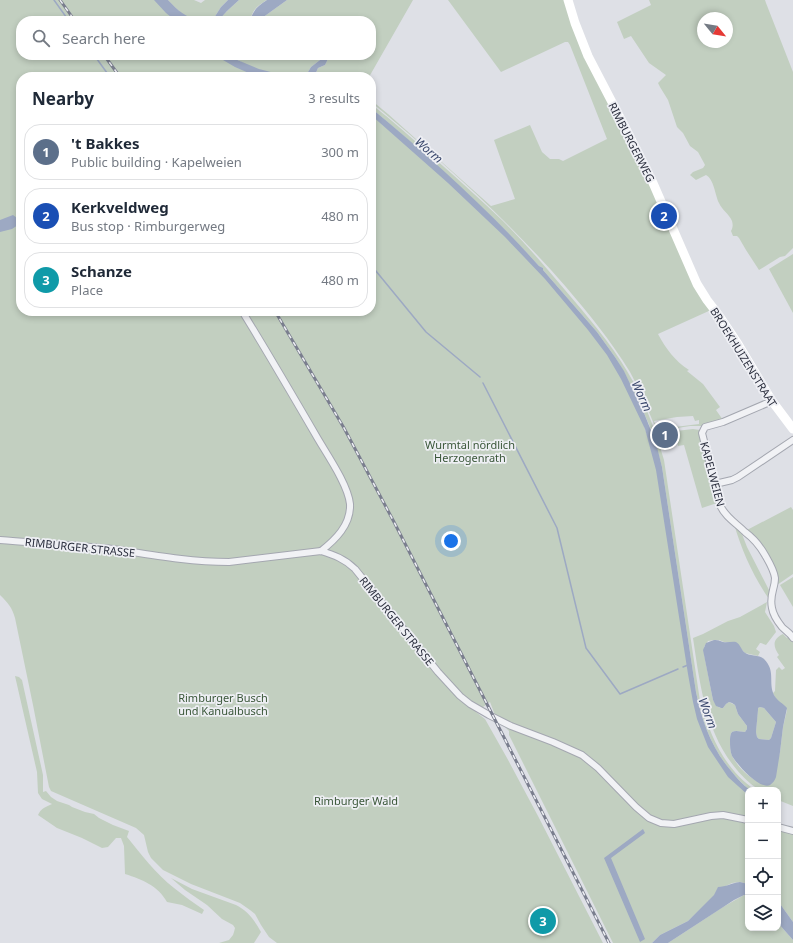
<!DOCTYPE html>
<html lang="en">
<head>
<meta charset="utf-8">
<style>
  body { margin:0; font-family:"Noto Sans",sans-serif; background:#f6f6f7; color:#1f2937 }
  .controls { position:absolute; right:12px; bottom:12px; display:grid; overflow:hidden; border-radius:8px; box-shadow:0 2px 6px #0003 }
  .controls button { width:36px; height:36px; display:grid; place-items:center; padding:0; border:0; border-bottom:1px solid #e0e1e3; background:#fff; color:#1f2937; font:20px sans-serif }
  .compass { position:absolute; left:697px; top:12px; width:36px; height:36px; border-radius:50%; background:#fff; box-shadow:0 2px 6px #0003; rotate:120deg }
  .you { position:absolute; left:451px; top:541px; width:14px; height:14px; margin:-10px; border:3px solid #fff; border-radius:50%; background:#1a73e8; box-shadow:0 0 0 6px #1a73e833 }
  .badge { display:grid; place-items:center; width:26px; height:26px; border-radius:50%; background:#0f766e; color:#fff; font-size:13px; font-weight:700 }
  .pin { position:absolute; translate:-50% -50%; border:2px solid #fff; box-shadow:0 1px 4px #0006 }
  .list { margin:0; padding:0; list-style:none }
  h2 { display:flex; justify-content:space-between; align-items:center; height:52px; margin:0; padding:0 16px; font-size:17px }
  h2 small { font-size:13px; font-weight:400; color:#747a83 }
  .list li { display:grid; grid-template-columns:26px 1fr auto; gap:12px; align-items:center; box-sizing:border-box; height:56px; margin:0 8px 8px; padding:0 8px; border:1px solid #e0e1e3; border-radius:16px }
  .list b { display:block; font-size:15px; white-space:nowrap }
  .list p { margin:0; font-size:13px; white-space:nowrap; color:#747a83 }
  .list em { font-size:13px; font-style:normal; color:#747a83 }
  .icon { flex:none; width:22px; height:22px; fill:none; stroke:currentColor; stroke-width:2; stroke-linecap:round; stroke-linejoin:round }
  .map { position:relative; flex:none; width:793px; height:943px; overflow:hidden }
  .search { position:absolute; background:#fff; box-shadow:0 2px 6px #0003; left:16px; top:16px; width:360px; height:44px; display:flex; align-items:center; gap:10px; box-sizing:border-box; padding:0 14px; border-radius:16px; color:#747a83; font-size:15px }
  .panel { position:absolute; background:#fff; box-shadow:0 2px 6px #0003; left:16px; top:72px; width:360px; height:244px; border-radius:16px }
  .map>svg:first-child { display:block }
</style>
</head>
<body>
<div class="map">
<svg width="793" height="943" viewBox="0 0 793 943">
  <rect width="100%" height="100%" fill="#dee0e6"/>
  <g fill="#c2cfc0" fill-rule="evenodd">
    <path d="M0,0h163l26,21h-168v34h205l7,6 47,16h-259v234h350v-199l66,57 109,108 62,75 28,49 25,77 34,215 7,29 18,39 28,30v93l-8,-2 -8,1 -8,4 -36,34 -28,14 -8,8h-39l-104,-208v-4l-5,-5 -3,-8 -6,-3 -5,-13 -7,5 1,3 -3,-2 -5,4 9,7 22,39 31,58 65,127h-326l-8,-6 -8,-12 -6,-11 -5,-4 -10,-7 -49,-19 -28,-14 -12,-12 -3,-6 -4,-17 -8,-7 -85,-37 -2,-4 -16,-82 -18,-87c-3,-11 -7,-15 -15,-23z"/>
    <path d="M168,0h26l7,3 4,-3h23l-7,7 -9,14c-5,0 -10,1 -14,0 -12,-2 -22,-12 -30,-21z"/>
    <path d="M239,0h28c-10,6 -14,9 -17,21h-32l9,-10z"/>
    <polygon points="287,0 413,0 369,77 314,77 318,68 325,65 327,61 329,55 371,55 371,21 260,21 262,18"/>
    <path d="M448,0h117l146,310 -53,24c8,15 17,27 31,36l-2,1 16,13 17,23 -4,3 7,10 -19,6h-14l-31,5 -3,-2c-8,-19 -16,-39 -26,-57 -19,-31 -41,-58 -64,-85 -59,-68 -126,-128 -195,-185v-2l17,14 103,92 24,-7 -21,-59 36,-15 12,27 8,7h9l4,2 44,-22 -37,-94 -2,-3h-3l-64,30zM693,416l2,5 4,-1v4l-40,5h-2l-3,-8 23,-4z"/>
    <path d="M649,0h116l1,3 27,69v176l-8,8 -5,1 -21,13 -13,-20 -7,-12 -2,-2h-4l-2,-5c2,-4 2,-6 1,-10 -3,-7 -10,-11 -13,-18 -4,-8 -5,-24 -13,-28l-10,5 -6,-5 3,-3 10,-4 2,-3 -1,-2 -6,-11 -8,-6 -7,-13 -6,-6 -9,-27 -8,-13 -2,-4 8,-8 -17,-12 -18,-27 -7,3 -7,-17 34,-17zM703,18h24v24h-24z"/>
    <path d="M230,55h92l-2,5 -9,7 -6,10c-6,0 -11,1 -16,0 -19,-3 -45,-11 -59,-22z"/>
    <path d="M371,104c22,17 43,36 64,55 23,20 45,40 67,61 22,22 43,46 63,70 22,26 45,52 62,81 17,28 28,58 37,89l36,241c11,36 23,66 55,89h-5l-4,-3c-30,-29 -41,-54 -50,-95l-34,-225 -9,-33 -9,-21 -20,-41 -9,-15 -18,-25 -54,-62v-2l-4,-2c-52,-57 -109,-108 -168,-158z"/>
    <polygon points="793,254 793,313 769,269"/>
    <polygon points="693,429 700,430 717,503 702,508 684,445 678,446 676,431"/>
    <polygon points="791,507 793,510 793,574 777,585 778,577 773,563 747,530"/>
    <path d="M734,524l6,5 7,18 23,45 -1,7c-16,-23 -27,-48 -35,-75z"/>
    <polygon points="793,577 793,607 780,585"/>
    <path d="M767,602l-2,10 9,14 2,6 -10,13 -5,-2h-1l-4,6 4,3 -2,4 -13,-3 -10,-11h-11l-5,-2h-5l-6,1 -4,6v7l9,46 4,6 3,2h3l3,-4 3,-2 6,3 3,9 9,12v3l-2,3c-4,0 -9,-2 -13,0 -2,2 -2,6 -2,9 0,5 0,10 2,15 7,13 21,26 35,29l11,-26 2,-7 3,-25 4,-17 -11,-11 -3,-6 2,-2 1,-21 3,-3 3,3 3,-2 -8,-11 2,-2c-6,-8 -7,-16 4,-21l4,4 2,-2 4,3v167l-15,-6v-10c-5,0 -14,2 -18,0 -7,-3 -19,-15 -23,-20 -32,-38 -37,-86 -44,-132l10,-4 25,-13 12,-4z"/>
    <path d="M15,676l4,1 3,3 21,95v17l3,-1 5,6 6,4 12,4 3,2 13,5 9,2 5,4 14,7 16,6 -2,6c14,17 29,37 47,51 10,8 20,15 30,22l-2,4 -20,-9 -15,-3c-10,-17 -24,-22 -42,-28l-1,-28 -3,-8h-5l-8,9 -6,1 -20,-10 -25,-10 -19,-13c3,-7 8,-8 14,-11l-10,-5 -4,-6 -1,-21z"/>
    <polygon points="760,707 764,708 776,722 771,738 769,740 759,739 757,737 756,732 758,708"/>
    <polygon points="778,828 793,831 793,922 778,901"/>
    <path d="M171,878l21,11 44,16c12,6 19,16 25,27l-7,11h-35l10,-3 4,-5 1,-3 1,-4 -2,-3 -11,-6 -15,-14 -22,-15z"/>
    <polygon points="744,895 748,895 748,928 778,928 778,923 793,940 793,943 668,943 723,907"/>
  </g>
  <g fill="#9da9c3" fill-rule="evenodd">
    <path d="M154,0h14c10,11 17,16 30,21h-22l-10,-8z"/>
    <polygon points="228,0 239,0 227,11 218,21 212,21 221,7"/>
    <path d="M267,0h20l-25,18 -2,3h-10c3,-11 8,-15 17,-21z"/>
    <polygon points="219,55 230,55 235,59 259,69 290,77 264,77 251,74 235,67 223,60"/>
    <polygon points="322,55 329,55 327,61 325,65 318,68 314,77 305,77 311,67 320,60"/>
    <path d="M371,108c59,49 117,101 168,158l4,2v2l54,62 18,25 9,14 20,42 12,30 6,24 34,225c6,30 16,57 36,80 5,6 11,13 18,18h-2v5l-20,-18 -20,-30 -11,-28 -4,-17 -5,-28 -32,-204 -11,-41 -24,-50 -14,-24 -19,-25 -43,-51 -40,-42 -57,-54 -77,-68z"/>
    <polygon points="13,215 17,218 18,225 12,229 0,232 0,220"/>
    <path d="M714,640c5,0 6,1 9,2 4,1 9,-1 13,0 4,2 5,7 8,10 5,5 15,2 20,7 12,12 4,23 10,36 3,6 9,8 13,13l-4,19 -3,25 -4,25c-1,3 -3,6 -6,8 -11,5 -33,-21 -38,-29 -2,-5 -2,-10 -2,-15 0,-3 0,-7 2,-9 4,-2 9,0 13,0l2,-3v-3l-9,-12 -3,-9 -3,-2 -3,-1 -3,2 -3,4h-2l-5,-2 -3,-6 -10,-50 3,-7zM760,707l4,1 12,14 -5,16 -2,2 -10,-1 -2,-2 -1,-5 2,-22v-2z"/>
    <polygon points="643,829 645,833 611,858 645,939 640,942 604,858"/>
    <path d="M740,882l8,2v11h-4l-10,5 -66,43h-16l8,-8 28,-14 26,-26 4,-8c8,0 13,-4 22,-5z"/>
    <polygon points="778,901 793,922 793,940 778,923"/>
  </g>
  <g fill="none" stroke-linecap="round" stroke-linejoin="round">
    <g stroke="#9da9c3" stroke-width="1.5">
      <polyline points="54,0 69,21"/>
      <polyline points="94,55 110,77"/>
      <polyline points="371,265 426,332 480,377"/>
      <polyline points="483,383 557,528 586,648 620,694 678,669"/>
      <polyline points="683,667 688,665"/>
    </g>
    <defs>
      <g id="street">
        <path d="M242,311c26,42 51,85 76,128 10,17 30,46 32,65 1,21 -15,36 -29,47"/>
        <path d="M772,401l-49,21 -18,5 -3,6 18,72c5,12 16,18 25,27 8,6 15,14 20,23 4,7 9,15 10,23 0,11 -6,17 -3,30 1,6 6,14 10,19 4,4 8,6 11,11"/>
        <polyline points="715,484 732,480 738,477 793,440"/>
        <path d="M0,540c38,3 76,5 113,9 39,6 77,13 116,13l92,-11c13,4 24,8 34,18l83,103 22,24 10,8 19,11 22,11 42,16 29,13 16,13 38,39 13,11 12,5 13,1 37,-8 12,-1 25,5"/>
        <polyline points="778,827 793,831"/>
      </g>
    </defs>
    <use href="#street" stroke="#a4a7b0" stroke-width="8"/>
    <use href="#street" stroke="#f1f2f5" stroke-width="6"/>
    <polyline stroke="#fff" stroke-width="9" points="568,0 575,23 588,56 626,129 653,183 697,284 707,300 720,317 738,344 772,401 793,429"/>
    <defs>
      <g id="rail">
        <polyline points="60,0 75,21"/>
        <polyline points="104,55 120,77"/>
        <polyline points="275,311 344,428 394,522 609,943"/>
      </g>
    </defs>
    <use href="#rail" stroke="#7a7e8e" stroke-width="3"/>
    <use href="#rail" stroke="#eeeff4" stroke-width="1.5" stroke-dasharray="4.5" stroke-linecap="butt"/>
  </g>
  <g text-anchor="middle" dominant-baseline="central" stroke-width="3.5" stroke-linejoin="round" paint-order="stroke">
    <g font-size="11" fill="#292d3c" stroke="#eeeff4">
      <text transform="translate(632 142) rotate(63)">RIMBURGERWEG</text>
      <text transform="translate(744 357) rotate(58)">BROEKHUIZENSTRAAT</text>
      <text transform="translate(713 474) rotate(75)">KAPELWEIEN</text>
      <text transform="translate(80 547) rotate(6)">RIMBURGER STRASSE</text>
      <text transform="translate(397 621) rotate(51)">RIMBURGER STRASSE</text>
    </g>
    <g font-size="11" fill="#395638" stroke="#eeeff4">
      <text x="470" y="444">Wurmtal nördlich<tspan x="470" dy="13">Herzogenrath</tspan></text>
      <text x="223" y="697">Rimburger Busch<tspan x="223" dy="13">und Kanualbusch</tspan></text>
      <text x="356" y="800">Rimburger Wald</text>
    </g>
    <g font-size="12" font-style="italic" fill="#38466b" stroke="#eeeff4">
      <text transform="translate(429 150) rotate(41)">Worm</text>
      <text transform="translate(642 396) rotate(65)">Worm</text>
      <text transform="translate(708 713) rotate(70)">Worm</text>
    </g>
  </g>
</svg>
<div class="controls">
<button>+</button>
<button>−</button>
<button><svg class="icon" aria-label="locate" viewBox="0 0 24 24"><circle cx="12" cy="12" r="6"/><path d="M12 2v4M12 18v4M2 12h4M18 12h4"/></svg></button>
<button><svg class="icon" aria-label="layers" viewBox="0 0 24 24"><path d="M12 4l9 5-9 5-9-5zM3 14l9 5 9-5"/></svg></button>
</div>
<svg class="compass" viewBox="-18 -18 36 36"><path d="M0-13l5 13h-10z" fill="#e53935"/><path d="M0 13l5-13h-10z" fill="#747a83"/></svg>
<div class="you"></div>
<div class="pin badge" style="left:665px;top:435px;background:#5c6f8a">1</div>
<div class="pin badge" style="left:664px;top:216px;background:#1a4fb4">2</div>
<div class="pin badge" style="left:543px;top:921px;background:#0f9aa8">3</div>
<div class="search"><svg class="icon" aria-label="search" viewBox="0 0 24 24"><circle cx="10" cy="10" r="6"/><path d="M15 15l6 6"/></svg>Search here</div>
<section class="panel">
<h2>Nearby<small>3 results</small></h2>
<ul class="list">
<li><span class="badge" style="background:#5c6f8a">1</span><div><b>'t Bakkes</b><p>Public building · Kapelweien</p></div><em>300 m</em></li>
<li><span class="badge" style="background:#1a4fb4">2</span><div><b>Kerkveldweg</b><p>Bus stop · Rimburgerweg</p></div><em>480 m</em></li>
<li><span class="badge" style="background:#0f9aa8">3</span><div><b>Schanze</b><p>Place</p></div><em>480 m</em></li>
</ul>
</section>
</div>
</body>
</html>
